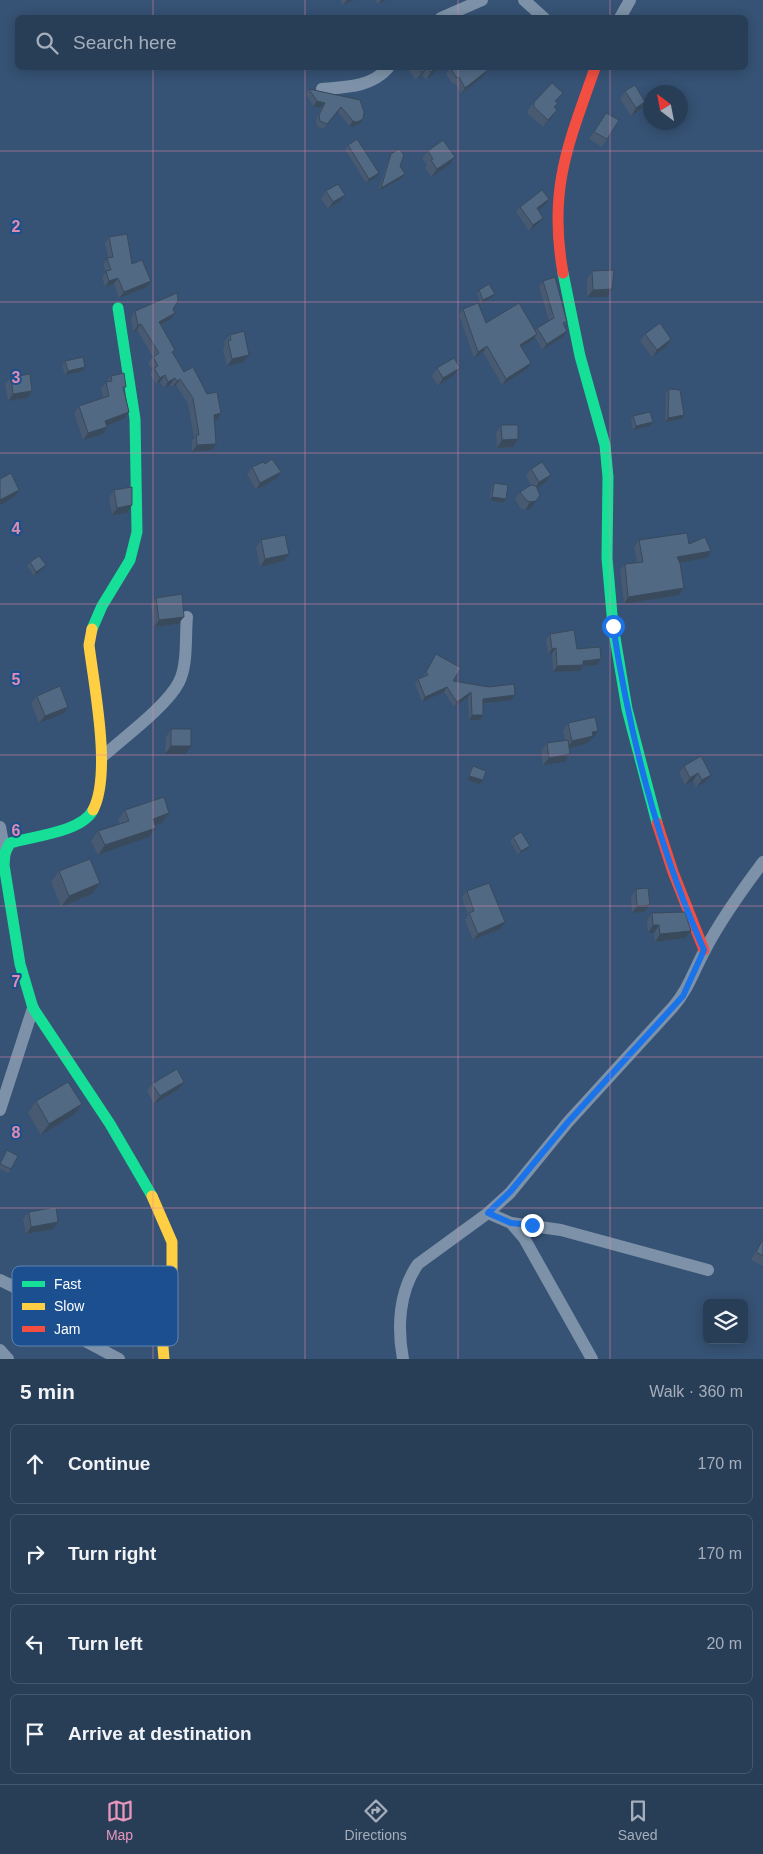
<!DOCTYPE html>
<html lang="en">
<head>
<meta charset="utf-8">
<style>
  body { margin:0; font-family:Arial,sans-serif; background:#344961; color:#f1f3f6 }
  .controls { position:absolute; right:15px; bottom:15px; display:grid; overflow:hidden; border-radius:8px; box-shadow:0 2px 12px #0003 }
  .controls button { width:45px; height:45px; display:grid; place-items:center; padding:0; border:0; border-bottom:1px solid #44576d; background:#283e57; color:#f1f3f6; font:25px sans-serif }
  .compass { position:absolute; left:643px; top:85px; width:45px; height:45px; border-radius:50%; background:#283e57; box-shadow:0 2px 12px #0003; rotate:328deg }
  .stop { position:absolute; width:15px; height:15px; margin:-11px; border:4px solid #1a73e8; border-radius:50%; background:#fff }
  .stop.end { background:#1a73e8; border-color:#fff; box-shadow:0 1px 5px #0008 }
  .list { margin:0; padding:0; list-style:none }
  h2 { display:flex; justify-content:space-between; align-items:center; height:65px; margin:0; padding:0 20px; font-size:21px }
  h2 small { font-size:16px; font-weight:400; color:#a5aeba }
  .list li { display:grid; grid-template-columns:32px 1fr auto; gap:15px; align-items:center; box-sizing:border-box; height:80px; margin:0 10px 10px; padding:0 10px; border:1px solid #44576d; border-radius:8px }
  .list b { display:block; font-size:19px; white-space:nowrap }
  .list em { font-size:16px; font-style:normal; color:#a5aeba }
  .icon { flex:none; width:28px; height:28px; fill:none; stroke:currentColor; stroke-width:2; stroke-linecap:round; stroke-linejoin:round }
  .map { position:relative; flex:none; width:763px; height:1359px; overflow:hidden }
  .search { position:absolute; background:#283e57; box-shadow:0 2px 12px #0003; left:15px; right:15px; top:15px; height:55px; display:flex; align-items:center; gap:12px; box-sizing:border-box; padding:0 18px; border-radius:8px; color:#a5aeba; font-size:19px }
  .sheet { height:425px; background:#283e57 }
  nav { display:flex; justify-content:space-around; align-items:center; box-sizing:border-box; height:70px; border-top:1px solid #44576d; background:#283e57; font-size:14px; color:#a5aeba }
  nav a { display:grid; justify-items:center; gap:2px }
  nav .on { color:#e797bd }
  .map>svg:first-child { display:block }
</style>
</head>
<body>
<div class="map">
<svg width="763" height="1359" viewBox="0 0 763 1359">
  <rect width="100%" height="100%" fill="#365274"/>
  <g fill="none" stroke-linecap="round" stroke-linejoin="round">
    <g stroke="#7d92a8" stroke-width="12">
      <polyline points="524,0 544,18"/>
      <polyline points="441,18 482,0"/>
      <polyline points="620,18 630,0"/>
      <path d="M322,89c25,-2 49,-2 66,-21"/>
      <path d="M102,757c21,-19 65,-51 77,-75 9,-18 6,-45 8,-65"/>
      <polyline points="0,827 5,853"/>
      <polyline points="0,1110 33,1008"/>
      <polyline points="488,1213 511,1223 524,1238 592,1359"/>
      <polyline points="511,1223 561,1230 708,1270"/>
      <polyline points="0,1280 35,1297 74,1335 119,1359"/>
      <polyline points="0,1350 8,1359"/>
      <path d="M403,1359c-6,-32 -4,-68 15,-95l70,-51 22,-20 58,-71 105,-115c15,-17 21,-37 32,-57 16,-31 37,-60 58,-88"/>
    </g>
    <g stroke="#16e098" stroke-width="11">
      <polyline points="563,273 580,356 605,445 608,477 607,558 613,626 627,709 657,823"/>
      <polyline points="92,629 102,606 130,560 137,532 135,419 118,308"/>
      <path d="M93,810c-11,22 -60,26 -83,33l-5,10 -1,12 16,99 13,44 77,116 42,72"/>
    </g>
    <g stroke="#ffcf43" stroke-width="11">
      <path d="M92,629l-3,16c5,41 23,129 4,165"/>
      <polyline points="152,1196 172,1242 172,1273 163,1347 164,1359"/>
    </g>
    <g stroke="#f24e42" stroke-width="11">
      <path d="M563,273c-15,-84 5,-128 32,-205"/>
      <polyline points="657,823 673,872 704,950"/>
    </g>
  </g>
  <g fill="#475a72">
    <polygon points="340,0 353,0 343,5"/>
    <polygon points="375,0 386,0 378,4"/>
    <polygon points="412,68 439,68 426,80 422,75 416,80 409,71"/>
    <polygon points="450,68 488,70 484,76 461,94 455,83 453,84 446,74"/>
    <polygon points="309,89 360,100 359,124 353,127 349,126 338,112 323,129 317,126 316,120 321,108 313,106 306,94"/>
    <polygon points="625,91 640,110 631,116 620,99"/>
    <polygon points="534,102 556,102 558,103 554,107 557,110 552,117 543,127 528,114 528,110"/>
    <polygon points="606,113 607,139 602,147 589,139"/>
    <polygon points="348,145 379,173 377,177 366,183 345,149"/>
    <polygon points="428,151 449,165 431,177 425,168 427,165 422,158"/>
    <polygon points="391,154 400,166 405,174 402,178 378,191 389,158"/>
    <polygon points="326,191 339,202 328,209 321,199"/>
    <polygon points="545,205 538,210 543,218 539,223 529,231 516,212 520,207"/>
    <polygon points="109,237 132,264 147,287 119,298 114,284 105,287 102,277 106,272 103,264 108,258 105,243"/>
    <polygon points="592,271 612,289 607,297 587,297 587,279"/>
    <polygon points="543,281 567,322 565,325 563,337 542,350 535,337 533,340 521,348 527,369 502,385 483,352 474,358 459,315 463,309 486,323 535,331 537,328 549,321 539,287"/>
    <polygon points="479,290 492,297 481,304 477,294"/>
    <polygon points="173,309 175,313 171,319 161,325 175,350 173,353 184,372 207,394 221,413 217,420 214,420 216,444 212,450 192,452 192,441 194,438 188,404 176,385 172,387 170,385 164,388 160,382 156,384 150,374 153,370 148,363 153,357 137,330 133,332 131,318 135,311"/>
    <polygon points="645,334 671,339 666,347 652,357 640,341"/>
    <polygon points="230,335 249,355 244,362 227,366 223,349 225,345 224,342"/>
    <polygon points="65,361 83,371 65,375 62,365"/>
    <polygon points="437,368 460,368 454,375 438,386 432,376"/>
    <polygon points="111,376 124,390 129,412 124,419 107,426 107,427 103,434 83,440 74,413 79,406 103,398 101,389"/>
    <polygon points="11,377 32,391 27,398 8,401 5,384"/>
    <polygon points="669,389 682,419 665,422 666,393"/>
    <polygon points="633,416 650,426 633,430 631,420"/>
    <polygon points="501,425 513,447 497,448 496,433"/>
    <polygon points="265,464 276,479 256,490 247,474 252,467"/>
    <polygon points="531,469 551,475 545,483 537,488 530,509 525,510 520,508 515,499 520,492 531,485 526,476"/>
    <polygon points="494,483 506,499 503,503 489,500 492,486"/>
    <polygon points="114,490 132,505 127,513 112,515 109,498"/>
    <polygon points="261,540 289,554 284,561 260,567 256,548"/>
    <polygon points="639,540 689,544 707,558 680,563 684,588 679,595 624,604 620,570 625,564 637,562 634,547"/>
    <polygon points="30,562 43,569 34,576 27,566"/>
    <polygon points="156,598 178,624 154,627 151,605"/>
    <polygon points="550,634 577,649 597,665 583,666 580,671 553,672 552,653 548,654 546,640"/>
    <polygon points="436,654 453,681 515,695 512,700 483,704 480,720 469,720 468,697 454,707 444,692 422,702 415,684 418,679 423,677"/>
    <polygon points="37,696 63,714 39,723 31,703"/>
    <polygon points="568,723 593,738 591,739 588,743 569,748 570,754 565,762 543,765 541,751 547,743 565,740 563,731"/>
    <polygon points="171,729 185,754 165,754 166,737"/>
    <polygon points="473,766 483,780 480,784 467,780 470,770"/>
    <polygon points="684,766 711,775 706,782 696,787 693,781 685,785 679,773"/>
    <polygon points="125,810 169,813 162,823 155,825 149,837 98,855 91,841 98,831 120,824 118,820"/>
    <polygon points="513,837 530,846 527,849 518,855 510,841"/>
    <polygon points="59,871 92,894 61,907 51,882"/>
    <polygon points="636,889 650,905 644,912 632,913 631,897"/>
    <polygon points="467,891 500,929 473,940 465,920 468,915 462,897"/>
    <polygon points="652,913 691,931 685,938 655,942 654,933 648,933 647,920"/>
    <polygon points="184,1082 179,1089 154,1104 147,1091 152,1084"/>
    <polygon points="36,1101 82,1104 74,1115 41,1135 28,1113"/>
    <polygon points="7,1150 11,1169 8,1173 0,1169 0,1162"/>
    <polygon points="29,1212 53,1229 26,1234 23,1219"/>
    <polygon points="763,1238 763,1266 751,1260"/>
  </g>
  <g fill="#394a5c">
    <polygon points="347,0 353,0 343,5"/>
    <polygon points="381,0 386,0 378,4"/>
    <polygon points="427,68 422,75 416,80 422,72"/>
    <polygon points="436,68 439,68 426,80 431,72"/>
    <polygon points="488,70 484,76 461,94 465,88"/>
    <polygon points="317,101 325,103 321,108 313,106"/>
    <polygon points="645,102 640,110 631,116 636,108"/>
    <polygon points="341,107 338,112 323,129 327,124"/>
    <polygon points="557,110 552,117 543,127 548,120"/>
    <polygon points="363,119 359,124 353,127 349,126 353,121"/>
    <polygon points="455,157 449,165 431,177 437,169"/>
    <polygon points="379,173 377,177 366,183 369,179"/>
    <polygon points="405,174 402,178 378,191 381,188"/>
    <polygon points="345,195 339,202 328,209 333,202"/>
    <polygon points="549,199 545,205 533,214 537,208"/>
    <polygon points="543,218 539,223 529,231 533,225"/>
    <polygon points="118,278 114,284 105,287 109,281"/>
    <polygon points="151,281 147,287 119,298 124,292"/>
    <polygon points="612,289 607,297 587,297 593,290"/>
    <polygon points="495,294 492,297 481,304 483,300"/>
    <polygon points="175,313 171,319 154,328 159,322"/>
    <polygon points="141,324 137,330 133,332 138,325"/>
    <polygon points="567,331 563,337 542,350 547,344"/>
    <polygon points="537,334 533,340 515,351 520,345"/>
    <polygon points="671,339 666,347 652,357 657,350"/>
    <polygon points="487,346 483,352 474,358 478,352"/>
    <polygon points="249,355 244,362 227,366 232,359"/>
    <polygon points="531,363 527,369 502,385 506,379"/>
    <polygon points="85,367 83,371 65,375 68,371"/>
    <polygon points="460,368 454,375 438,386 443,378"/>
    <polygon points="165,375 160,382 156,384 160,378"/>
    <polygon points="175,378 170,385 164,388 168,382"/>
    <polygon points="180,379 176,385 172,387 177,381"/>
    <polygon points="32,391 27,398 8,401 13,394"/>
    <polygon points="129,412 124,419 101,428 105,421"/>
    <polygon points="221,413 217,420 209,421 214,415"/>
    <polygon points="684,415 682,419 665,422 668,418"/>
    <polygon points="653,422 650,426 633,430 636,426"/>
    <polygon points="107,427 103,434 83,440 88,433"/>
    <polygon points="518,439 513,447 497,448 502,440"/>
    <polygon points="216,444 212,450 192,452 197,445"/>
    <polygon points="281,472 276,479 256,490 260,483"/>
    <polygon points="551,475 545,483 534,490 539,482"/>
    <polygon points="19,490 14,497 0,505 0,500"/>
    <polygon points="492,497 506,499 503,503 489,500"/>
    <polygon points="536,501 530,509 525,510 530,502"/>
    <polygon points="132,505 127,513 112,515 117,508"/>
    <polygon points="711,551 707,558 672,564 677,557"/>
    <polygon points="289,554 284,561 260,567 265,559"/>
    <polygon points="46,565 43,569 34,576 36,572"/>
    <polygon points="684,588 679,595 624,604 628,597"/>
    <polygon points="184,617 178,624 154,627 159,620"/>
    <polygon points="556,648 552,653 548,654 552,649"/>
    <polygon points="601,659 597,665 583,666 580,671 553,672 557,666 583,661"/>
    <polygon points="447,687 444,692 422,702 425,697"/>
    <polygon points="471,692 468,697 454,707 457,702"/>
    <polygon points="515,695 512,700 479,704 483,699"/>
    <polygon points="68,707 63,714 39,723 45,716"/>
    <polygon points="472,715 483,715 480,720 469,720"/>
    <polygon points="598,731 593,738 591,739 588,743 567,749 572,741 592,732"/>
    <polygon points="171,746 191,746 185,754 165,754"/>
    <polygon points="570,754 565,762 543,765 549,758"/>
    <polygon points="698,773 693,781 685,785 690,778"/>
    <polygon points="711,775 706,782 696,787 702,780"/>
    <polygon points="469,776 483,780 480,784 467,780"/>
    <polygon points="169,813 162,823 146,829 153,819"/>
    <polygon points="156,828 149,837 98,855 105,845"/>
    <polygon points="530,846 527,849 518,855 521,851"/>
    <polygon points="100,883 92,894 61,907 69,896"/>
    <polygon points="650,905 644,912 632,913 637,906"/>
    <polygon points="505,922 500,929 473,940 478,934"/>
    <polygon points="653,925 659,925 654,933 648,933"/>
    <polygon points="691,931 685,938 655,942 660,934"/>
    <polygon points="184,1082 179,1089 154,1104 160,1096"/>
    <polygon points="82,1104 74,1115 41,1135 49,1124"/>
    <polygon points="58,1222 53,1229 26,1234 31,1227"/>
  </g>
  <g fill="#526984" stroke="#394a5c">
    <polygon points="418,68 427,68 422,72"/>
    <polygon points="427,68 436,68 431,72"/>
    <polygon points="450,68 486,68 488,70 465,88 459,77 457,78"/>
    <polygon points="552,83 563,93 555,101 558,103 554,107 557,110 548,120 534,107 534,102"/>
    <polygon points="635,85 645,102 636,108 625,91"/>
    <polygon points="309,89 360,100 364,112 363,119 357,122 353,121 341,107 327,124 320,121 319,115 325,103 317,101"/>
    <polygon points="606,113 619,120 607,139 594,132"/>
    <polygon points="357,139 379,173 369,179 348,145"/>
    <polygon points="443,140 455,157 437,169 431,160 433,159 428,151"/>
    <polygon points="399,149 404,155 400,166 405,174 381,188 391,154"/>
    <polygon points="338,184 345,195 333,202 326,191"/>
    <polygon points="542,190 549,199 537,208 543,218 533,225 520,207"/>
    <polygon points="127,234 132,264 142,260 151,281 124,292 118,278 109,281 106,271 111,270 107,258 113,257 109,237"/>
    <polygon points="614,270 612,289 593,290 592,271"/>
    <polygon points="555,277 567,322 563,323 567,331 547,344 537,328 554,318 543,281"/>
    <polygon points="489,284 495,294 483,300 479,290"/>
    <polygon points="177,293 178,301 173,309 175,313 159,322 175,350 172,352 184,372 193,367 207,394 217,392 221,413 214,415 216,444 197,445 196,435 199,435 193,398 180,379 177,381 175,378 168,382 165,375 160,378 154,368 158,366 153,357 159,353 141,324 138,325 135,311"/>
    <polygon points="478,303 486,323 519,303 537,334 520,345 531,363 506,379 487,346 478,352 463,309"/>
    <polygon points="660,323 671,339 657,350 645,334"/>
    <polygon points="244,331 249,355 232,359 228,341 231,340 230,335"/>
    <polygon points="83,357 85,367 68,371 65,361"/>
    <polygon points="454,358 460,368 443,378 437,368"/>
    <polygon points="124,373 126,387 123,387 129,412 105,421 107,427 88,433 79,406 109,396 106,382 112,381 111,376"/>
    <polygon points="30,374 32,391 13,394 11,377"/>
    <polygon points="669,389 680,390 684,415 668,418"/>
    <polygon points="650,412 653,422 636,426 633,416"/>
    <polygon points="501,425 518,425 518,439 502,440"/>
    <polygon points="272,459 281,472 260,483 252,467 263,462 265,464"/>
    <polygon points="542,462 551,475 539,482 531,469"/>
    <polygon points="11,473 19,490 0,500 0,479"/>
    <polygon points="494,483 508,485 506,499 492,497"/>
    <polygon points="531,485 536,486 540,495 536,501 530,502 526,500 520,492"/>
    <polygon points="132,487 132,505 117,508 114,490"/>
    <polygon points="687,533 689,544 705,537 711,551 677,557 680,563 684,588 628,597 625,564 643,562 639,540"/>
    <polygon points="285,535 289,554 265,559 261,540"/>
    <polygon points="39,556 46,565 36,572 30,562"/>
    <polygon points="182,594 184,617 159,620 156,598"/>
    <polygon points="574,630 577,649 600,647 601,659 583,661 583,665 557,666 556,648 552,649 550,634"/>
    <polygon points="436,654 461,668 453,681 489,687 514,684 515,695 483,699 483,715 472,715 471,692 457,702 447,687 425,697 418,679 428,675 426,672"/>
    <polygon points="60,686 68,707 45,716 37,696"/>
    <polygon points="595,717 598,731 592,732 593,736 572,741 568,723"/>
    <rect x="171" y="729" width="20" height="17"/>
    <polygon points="568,740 570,754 549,758 547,743"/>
    <polygon points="701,756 711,775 702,780 698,773 690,778 684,766"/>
    <polygon points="473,766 486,771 483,780 469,776"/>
    <polygon points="164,797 169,813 153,819 156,828 105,845 98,831 129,821 125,810"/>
    <polygon points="521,832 530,846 521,851 513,837"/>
    <polygon points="90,859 100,883 69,896 59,871"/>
    <polygon points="489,883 505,922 478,934 469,913 474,911 467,891"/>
    <polygon points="648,888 650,905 637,906 636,889"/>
    <polygon points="685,912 691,931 660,934 659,925 653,925 652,913"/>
    <polygon points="177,1069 184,1082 160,1096 152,1084"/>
    <polygon points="68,1082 82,1104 49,1124 36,1101"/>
    <polygon points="7,1150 18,1156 11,1169 0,1164"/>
    <polygon points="56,1207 58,1222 31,1227 29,1212"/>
    <polygon points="763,1239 763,1256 756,1252"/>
  </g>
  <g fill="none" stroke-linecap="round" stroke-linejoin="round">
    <path stroke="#1a73e8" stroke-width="6" d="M532,1225l-21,-2 -23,-10 22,-21 58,-70 115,-126 21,-46c-46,-103 -74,-213 -91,-324"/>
  </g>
  <path fill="none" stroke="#e08cad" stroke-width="1" stroke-opacity="0.55" d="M153,0v18M305,0v18M458,0v18M610,0v18M153,68v1291M305,68v1291M458,68v1291M610,68v1291M0,151h763M0,302h763M0,453h763M0,604h763M0,755h763M0,906h763M0,1057h763M0,1208h763"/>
  <rect x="12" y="1266" width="166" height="80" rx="8" fill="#1b4f8f" stroke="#5f84b1" stroke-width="1"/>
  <rect x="22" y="1281" width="23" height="6" fill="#16e098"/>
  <rect x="22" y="1303" width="23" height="7" fill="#ffcf43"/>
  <rect x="22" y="1326" width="23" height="6" fill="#f24e42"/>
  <g font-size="14" fill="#fff">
    <text x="54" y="1289">Fast</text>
    <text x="54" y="1311">Slow</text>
    <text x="54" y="1334">Jam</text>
  </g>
  <g font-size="16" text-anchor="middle" font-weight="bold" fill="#e08cad" stroke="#1b4f8f" stroke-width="4" stroke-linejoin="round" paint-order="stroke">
    <text x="16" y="232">2</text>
    <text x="16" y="383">3</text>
    <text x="16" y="534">4</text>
    <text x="16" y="685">5</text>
    <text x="16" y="836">6</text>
    <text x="16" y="987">7</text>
    <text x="16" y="1138">8</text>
  </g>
</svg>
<div class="controls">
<button><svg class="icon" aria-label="layers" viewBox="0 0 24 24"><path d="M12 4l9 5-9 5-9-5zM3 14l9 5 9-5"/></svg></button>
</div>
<svg class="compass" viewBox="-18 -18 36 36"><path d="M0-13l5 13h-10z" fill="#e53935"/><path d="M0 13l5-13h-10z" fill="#a5aeba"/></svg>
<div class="stop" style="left:613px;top:626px"></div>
<div class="stop end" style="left:532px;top:1225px"></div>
<div class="search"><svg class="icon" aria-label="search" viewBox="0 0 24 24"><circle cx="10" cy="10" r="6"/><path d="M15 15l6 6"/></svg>Search here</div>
</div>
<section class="sheet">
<h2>5 min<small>Walk · 360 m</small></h2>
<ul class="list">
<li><svg class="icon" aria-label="ahead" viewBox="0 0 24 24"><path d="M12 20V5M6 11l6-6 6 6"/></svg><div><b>Continue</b></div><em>170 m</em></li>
<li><svg class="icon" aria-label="right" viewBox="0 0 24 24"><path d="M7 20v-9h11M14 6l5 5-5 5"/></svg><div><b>Turn right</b></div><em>170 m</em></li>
<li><svg class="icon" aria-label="left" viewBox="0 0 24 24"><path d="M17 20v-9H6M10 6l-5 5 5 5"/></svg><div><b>Turn left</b></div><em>20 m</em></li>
<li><svg class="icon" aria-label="arrive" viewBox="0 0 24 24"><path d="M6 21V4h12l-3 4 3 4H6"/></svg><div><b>Arrive at destination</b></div></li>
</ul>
</section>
<nav>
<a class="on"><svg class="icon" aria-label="map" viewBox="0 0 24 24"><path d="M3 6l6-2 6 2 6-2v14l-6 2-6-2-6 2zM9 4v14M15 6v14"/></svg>Map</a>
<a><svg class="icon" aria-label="directions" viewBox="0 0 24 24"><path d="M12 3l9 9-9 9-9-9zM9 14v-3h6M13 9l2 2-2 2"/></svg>Directions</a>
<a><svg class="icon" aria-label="saved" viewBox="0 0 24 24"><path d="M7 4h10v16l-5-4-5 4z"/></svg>Saved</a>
</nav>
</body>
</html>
